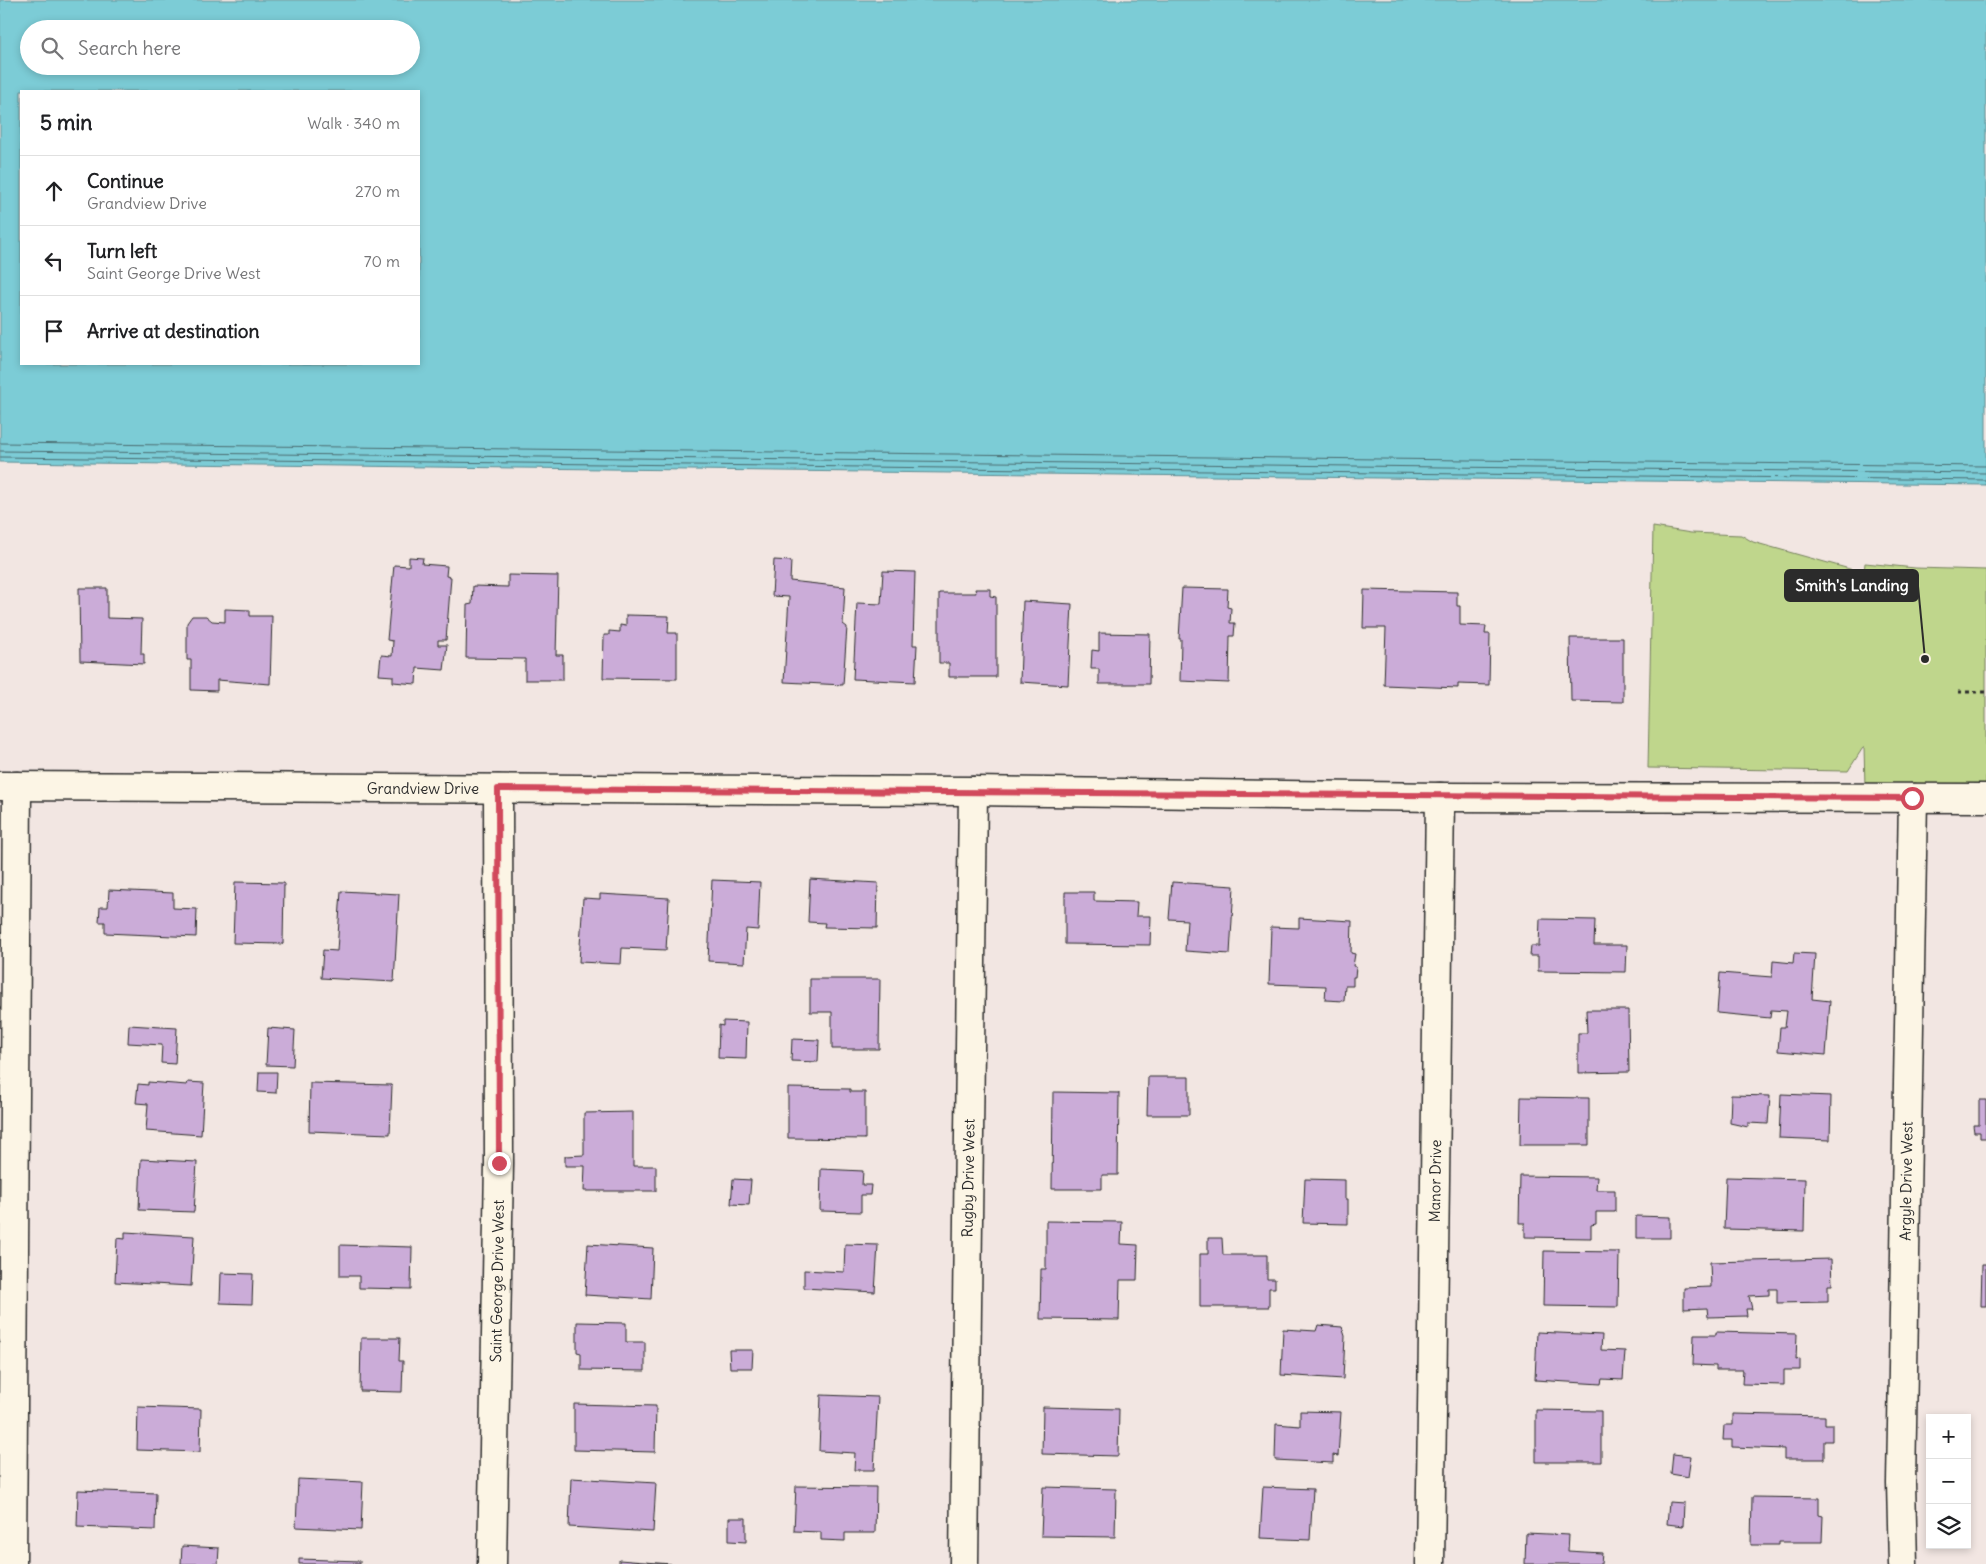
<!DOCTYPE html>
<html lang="en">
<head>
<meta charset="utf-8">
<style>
  body { margin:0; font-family:Delius,sans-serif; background:#f2f2f2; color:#202124 }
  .controls { position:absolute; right:15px; bottom:15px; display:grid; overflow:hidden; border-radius:0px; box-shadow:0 2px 8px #0003 }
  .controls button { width:45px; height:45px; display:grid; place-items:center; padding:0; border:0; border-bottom:1px solid #e0e0e0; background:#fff; color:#202124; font:25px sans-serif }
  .stop { position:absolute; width:15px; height:15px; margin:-11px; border:4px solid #d1495b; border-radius:50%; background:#fff }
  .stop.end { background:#d1495b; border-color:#fff; box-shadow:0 1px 5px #0008 }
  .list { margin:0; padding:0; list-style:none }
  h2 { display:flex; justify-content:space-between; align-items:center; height:65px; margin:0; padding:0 20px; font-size:21px }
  h2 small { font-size:16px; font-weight:400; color:#757577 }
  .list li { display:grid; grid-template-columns:32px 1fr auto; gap:15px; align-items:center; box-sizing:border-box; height:70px; padding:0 20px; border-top:1px solid #e0e0e0 }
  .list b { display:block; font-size:19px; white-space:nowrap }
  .list p { margin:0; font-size:16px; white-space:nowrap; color:#757577 }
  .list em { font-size:16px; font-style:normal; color:#757577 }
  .icon { flex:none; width:28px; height:28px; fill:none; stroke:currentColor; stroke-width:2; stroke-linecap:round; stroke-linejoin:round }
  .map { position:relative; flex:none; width:1986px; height:1564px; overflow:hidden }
  .search { position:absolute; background:#fff; box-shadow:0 2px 8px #0003; left:20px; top:20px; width:400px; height:55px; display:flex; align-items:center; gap:12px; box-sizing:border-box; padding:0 18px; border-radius:28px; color:#757577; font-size:19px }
  .panel { position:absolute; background:#fff; box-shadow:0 2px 8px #0003; left:20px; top:90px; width:400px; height:275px; border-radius:0px }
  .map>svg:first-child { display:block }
</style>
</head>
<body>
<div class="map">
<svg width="1986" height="1564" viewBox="0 0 1986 1564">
  <rect width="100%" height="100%" fill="#f2e6e2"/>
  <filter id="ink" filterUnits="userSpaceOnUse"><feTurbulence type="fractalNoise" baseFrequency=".02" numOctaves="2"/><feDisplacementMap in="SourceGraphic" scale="10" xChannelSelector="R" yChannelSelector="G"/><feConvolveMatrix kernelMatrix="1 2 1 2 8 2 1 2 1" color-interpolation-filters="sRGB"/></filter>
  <g filter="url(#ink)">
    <polygon fill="#bfd68c" stroke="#75805c" points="1653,527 1691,533 1741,535 1753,542 1864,573 1865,563 1915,568 1986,570 1986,785 1865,787 1864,746 1848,771 1648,768"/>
    <path fill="#7cccd6" stroke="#5c8c92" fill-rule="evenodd" d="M0,0h1986v485l-1986,-23zM29,29h382v37h-382zM21,91h398v273h-398z"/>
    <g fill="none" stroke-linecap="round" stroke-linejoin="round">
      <g stroke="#4b6b6f" stroke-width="1">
        <polyline points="0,443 1986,466"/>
        <polyline points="0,451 1986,473"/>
        <polyline points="0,457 1986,480"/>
      </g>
    </g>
    <g fill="#cbacd8" stroke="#2b2b2b">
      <polygon points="409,557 423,558 422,564 447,566 446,576 451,577 446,640 438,640 438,645 447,645 444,670 417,668 416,684 393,682 393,676 379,675 381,655 392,656 393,641 387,640 394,565 409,566"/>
      <polygon points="774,560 791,561 790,581 845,587 843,624 847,627 843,685 784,682 789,597 772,596"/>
      <polygon points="883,571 915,572 913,645 917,645 915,682 853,679 857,603 881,604"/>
      <polygon points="508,575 558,576 556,655 563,655 563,680 525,680 525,659 466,658 467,605 472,604 473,586 508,587"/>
      <polygon points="79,588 107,588 107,618 142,619 141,654 144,654 144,664 80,661"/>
      <polygon points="1182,588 1228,589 1227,607 1231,608 1230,623 1235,623 1234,636 1230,636 1229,683 1180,681 1181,639 1179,639"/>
      <polygon points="975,589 990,589 990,596 996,597 996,677 949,677 949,663 939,663 939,593 976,593"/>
      <polygon points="1364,590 1457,592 1457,606 1460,606 1460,625 1486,626 1485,634 1490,634 1489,685 1458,684 1458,688 1384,685 1386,628 1363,628"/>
      <polygon points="1023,601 1072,604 1068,685 1020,682"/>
      <polygon points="225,609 250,610 250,616 272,616 270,684 217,680 217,691 191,690 191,660 187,660 187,623 192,616 206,616 212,621 225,622"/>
      <polygon points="626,615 669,616 668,633 677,633 677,679 603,678 604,635 609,635 609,631 620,632 620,625 626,626"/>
      <polygon points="1099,633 1150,634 1149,684 1099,684 1099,669 1091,669 1092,650 1099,651"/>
      <polygon points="1570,638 1623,638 1623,702 1571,701"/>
      <polygon points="810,879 878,883 877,928 824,927 825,923 808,922"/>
      <polygon points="712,880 760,882 758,930 746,929 744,963 708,961"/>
      <polygon points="235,882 284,883 283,944 233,943"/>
      <polygon points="1172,882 1234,886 1230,954 1185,951 1187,920 1169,919"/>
      <polygon points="109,890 173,893 173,908 197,909 196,937 105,933 105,922 99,922 100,907 108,907"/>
      <polygon points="341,891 399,894 394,982 321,978 323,950 337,951"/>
      <polygon points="1065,892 1094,892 1094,901 1137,902 1136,916 1151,916 1150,945 1065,944"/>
      <polygon points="600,894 669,898 666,950 622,948 621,964 579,962 583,898 600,899"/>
      <polygon points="1299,918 1352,921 1351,953 1355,954 1353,966 1356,967 1355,977 1353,977 1353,986 1345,986 1344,1001 1325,1000 1326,986 1269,984 1271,927 1299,928"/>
      <polygon points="1540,919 1595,920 1594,945 1627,945 1626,972 1538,971 1538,956 1530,956 1531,946 1539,946"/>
      <polygon points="1794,953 1815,954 1812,999 1830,1001 1826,1055 1778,1051 1780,1027 1785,1027 1787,1011 1771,1010 1770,1018 1717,1013 1720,973 1772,977 1773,961 1793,963"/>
      <polygon points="810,979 880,979 879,1049 832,1049 832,1012 810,1012"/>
      <polygon points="1586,1010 1628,1010 1629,1072 1578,1073 1578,1033 1587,1033"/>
      <polygon points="723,1021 747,1022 746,1059 718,1058 719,1025 723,1026"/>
      <polygon points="129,1025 177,1028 175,1064 161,1063 162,1045 128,1043"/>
      <polygon points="268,1028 295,1030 293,1066 266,1065"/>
      <polygon points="792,1039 819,1040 818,1062 791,1061"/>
      <polygon points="259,1072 277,1072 276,1093 258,1092"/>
      <polygon points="1148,1077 1189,1077 1189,1115 1147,1115"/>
      <polygon points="148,1082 187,1085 188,1082 204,1083 201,1135 146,1131 148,1104 136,1103 138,1084 148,1085"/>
      <polygon points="310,1083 392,1085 390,1134 309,1131"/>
      <polygon points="788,1088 850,1089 850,1092 865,1092 865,1139 788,1138"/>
      <polygon points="1053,1092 1119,1093 1118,1175 1102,1175 1102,1189 1052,1189"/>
      <polygon points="1781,1094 1831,1096 1830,1140 1779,1138"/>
      <polygon points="1731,1095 1770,1096 1768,1124 1748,1123 1748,1127 1730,1123"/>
      <polygon points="1521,1097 1589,1098 1589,1145 1520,1145"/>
      <polygon points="1979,1100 1986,1100 1986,1138 1980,1138 1980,1132 1974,1132 1973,1125 1979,1125"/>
      <polygon points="633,1112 633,1166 656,1166 656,1191 584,1191 585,1166 565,1166 565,1156 584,1155 584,1113"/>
      <polygon points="141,1159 197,1162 194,1212 139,1210"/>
      <polygon points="821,1169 863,1171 862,1185 871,1185 870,1195 861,1195 861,1212 820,1211"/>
      <polygon points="1520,1176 1597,1177 1596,1190 1615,1190 1615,1212 1596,1212 1596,1224 1591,1225 1591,1238 1525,1237 1525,1223 1519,1223"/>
      <polygon points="1726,1177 1805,1179 1804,1231 1724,1229"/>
      <polygon points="733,1179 751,1180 749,1205 731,1204"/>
      <polygon points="1305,1179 1345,1180 1345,1199 1348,1199 1348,1224 1303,1223"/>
      <polygon points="1636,1216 1670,1217 1670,1238 1636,1238"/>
      <polygon points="1046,1221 1122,1222 1121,1244 1138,1245 1137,1280 1120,1280 1119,1320 1040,1319 1041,1269 1046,1269"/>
      <polygon points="125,1232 194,1236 191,1286 115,1282 117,1238 125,1239"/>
      <polygon points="1208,1238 1222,1238 1223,1255 1267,1255 1267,1279 1275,1279 1275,1288 1269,1288 1269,1307 1200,1307 1200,1254 1208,1254"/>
      <polygon points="588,1244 653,1248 651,1299 585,1295"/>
      <polygon points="845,1244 878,1245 875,1292 804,1288 804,1270 844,1272"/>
      <polygon points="340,1245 412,1247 411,1289 359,1288 359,1276 340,1276"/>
      <polygon points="1544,1251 1619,1252 1618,1307 1543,1306"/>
      <polygon points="1831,1259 1832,1285 1828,1285 1828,1302 1777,1303 1777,1289 1769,1289 1769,1295 1749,1296 1752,1309 1746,1309 1747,1316 1708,1317 1707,1308 1684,1309 1684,1288 1711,1287 1710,1262"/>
      <polygon points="1982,1264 1986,1264 1986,1306 1981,1306"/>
      <polygon points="221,1273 253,1274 252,1304 220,1303"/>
      <polygon points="577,1322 626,1323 626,1342 645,1342 645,1371 581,1370 581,1353 577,1352"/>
      <polygon points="1318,1325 1342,1327 1345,1336 1343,1379 1281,1375 1283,1329 1316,1331"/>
      <polygon points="1537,1332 1602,1335 1601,1350 1625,1351 1623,1380 1602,1379 1601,1384 1535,1380"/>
      <polygon points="1716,1332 1797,1334 1796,1360 1800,1359 1800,1370 1784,1370 1784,1385 1742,1384 1743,1370 1716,1370 1716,1366 1693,1365 1694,1335 1716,1335"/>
      <polygon points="361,1338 400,1338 399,1361 403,1361 402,1392 360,1391"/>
      <polygon points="729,1350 753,1350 752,1368 730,1368"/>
      <polygon points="821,1395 878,1397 874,1470 854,1470 855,1453 819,1451"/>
      <polygon points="574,1404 656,1406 655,1452 574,1450"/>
      <polygon points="138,1407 201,1409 200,1452 137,1450"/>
      <polygon points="1043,1407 1119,1409 1118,1456 1042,1454"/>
      <polygon points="1536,1410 1601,1411 1601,1462 1536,1462"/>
      <polygon points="1300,1411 1341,1412 1338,1456 1333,1455 1333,1463 1275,1460 1276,1424 1300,1426"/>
      <polygon points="1733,1414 1825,1416 1825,1424 1832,1424 1832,1441 1824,1441 1824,1459 1784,1459 1784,1449 1732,1447 1732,1440 1723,1440 1724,1425 1733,1425"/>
      <polygon points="1673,1454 1691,1456 1688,1477 1671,1474"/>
      <polygon points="571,1478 656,1483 653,1532 569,1527"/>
      <polygon points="298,1479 363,1482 361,1530 296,1527"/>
      <polygon points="796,1486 876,1487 875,1533 845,1533 845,1541 821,1540 821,1532 794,1531"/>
      <polygon points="1043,1487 1116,1489 1115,1537 1041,1536"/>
      <polygon points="1263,1487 1313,1489 1310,1540 1260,1538"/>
      <polygon points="78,1490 156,1493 155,1530 77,1527"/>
      <polygon points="1752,1497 1819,1498 1819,1515 1823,1516 1822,1542 1779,1542 1779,1545 1751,1545"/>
      <polygon points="1669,1502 1684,1503 1683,1526 1667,1524"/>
      <polygon points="729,1518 746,1518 746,1542 729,1541"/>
      <polygon points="1526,1533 1569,1535 1568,1551 1602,1553 1601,1564 1525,1564"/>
      <polygon points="182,1546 219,1548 218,1564 181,1564"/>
      <polygon points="299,1559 360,1561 360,1564 299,1564"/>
      <polygon points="619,1560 671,1564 619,1564"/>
    </g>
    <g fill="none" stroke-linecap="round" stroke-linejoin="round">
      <defs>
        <g id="minor">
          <polyline points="0,786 973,791 1440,797 1986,798"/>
          <polyline points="12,1564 17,786"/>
          <polyline points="492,1564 499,1163 498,789"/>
          <polyline points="964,1564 973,791"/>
          <polyline points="1430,1564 1440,797"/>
          <polyline points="1903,1564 1901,1483 1913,798"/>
        </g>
      </defs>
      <use href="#minor" stroke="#2b2b2b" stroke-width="31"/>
      <polyline stroke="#2b2b2b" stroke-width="3" stroke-dasharray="4 4" stroke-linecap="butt" points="1958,692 1986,692"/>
      <use href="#minor" stroke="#fcf5e5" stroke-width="28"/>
    </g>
  </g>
  <g fill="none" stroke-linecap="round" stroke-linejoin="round" filter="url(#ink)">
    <path stroke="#d1495b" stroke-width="6" d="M499,1163l-1,-374c471,2 943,8 1414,9"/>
  </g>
  <g text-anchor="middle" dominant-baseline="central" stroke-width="4" stroke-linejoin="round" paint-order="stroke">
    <g font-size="15" fill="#2b2b2b" stroke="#fcf5e5">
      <text x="423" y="788">Grandview Drive</text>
      <text transform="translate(968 1178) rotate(-89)">Rugby Drive West</text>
      <text transform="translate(1435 1181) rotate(-89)">Manor Drive</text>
      <text transform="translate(1906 1181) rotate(-89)">Argyle Drive West</text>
      <text transform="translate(497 1281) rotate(-89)">Saint George Drive West</text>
    </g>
  </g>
  <path fill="none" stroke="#2b2b2b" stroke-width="2" d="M1925 659L1918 586"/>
  <circle fill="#2b2b2b" stroke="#fcf5e5" stroke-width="2" cx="1925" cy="659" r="5"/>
  <rect fill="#2b2b2b" stroke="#2b2b2b" stroke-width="2" x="1785" y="570" width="133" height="31" rx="5"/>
  <g font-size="16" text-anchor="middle" font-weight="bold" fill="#fff">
    <text x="1852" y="591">Smith's Landing</text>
  </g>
</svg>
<div class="controls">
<button>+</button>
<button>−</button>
<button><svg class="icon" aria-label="layers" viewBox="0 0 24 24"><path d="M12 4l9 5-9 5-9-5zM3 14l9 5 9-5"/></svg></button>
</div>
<div class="stop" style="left:1912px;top:798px"></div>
<div class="stop end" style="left:499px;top:1163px"></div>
<div class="search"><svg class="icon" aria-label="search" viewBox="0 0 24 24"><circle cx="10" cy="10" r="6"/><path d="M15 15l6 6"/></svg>Search here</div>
<section class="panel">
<h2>5 min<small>Walk · 340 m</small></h2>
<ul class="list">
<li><svg class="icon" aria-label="ahead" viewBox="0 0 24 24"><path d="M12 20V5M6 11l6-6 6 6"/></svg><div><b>Continue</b><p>Grandview Drive</p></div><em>270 m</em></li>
<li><svg class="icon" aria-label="left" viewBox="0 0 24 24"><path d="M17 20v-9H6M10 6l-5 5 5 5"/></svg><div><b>Turn left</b><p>Saint George Drive West</p></div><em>70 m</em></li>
<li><svg class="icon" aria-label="arrive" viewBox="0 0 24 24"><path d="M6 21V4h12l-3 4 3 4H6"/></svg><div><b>Arrive at destination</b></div></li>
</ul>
</section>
</div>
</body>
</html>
